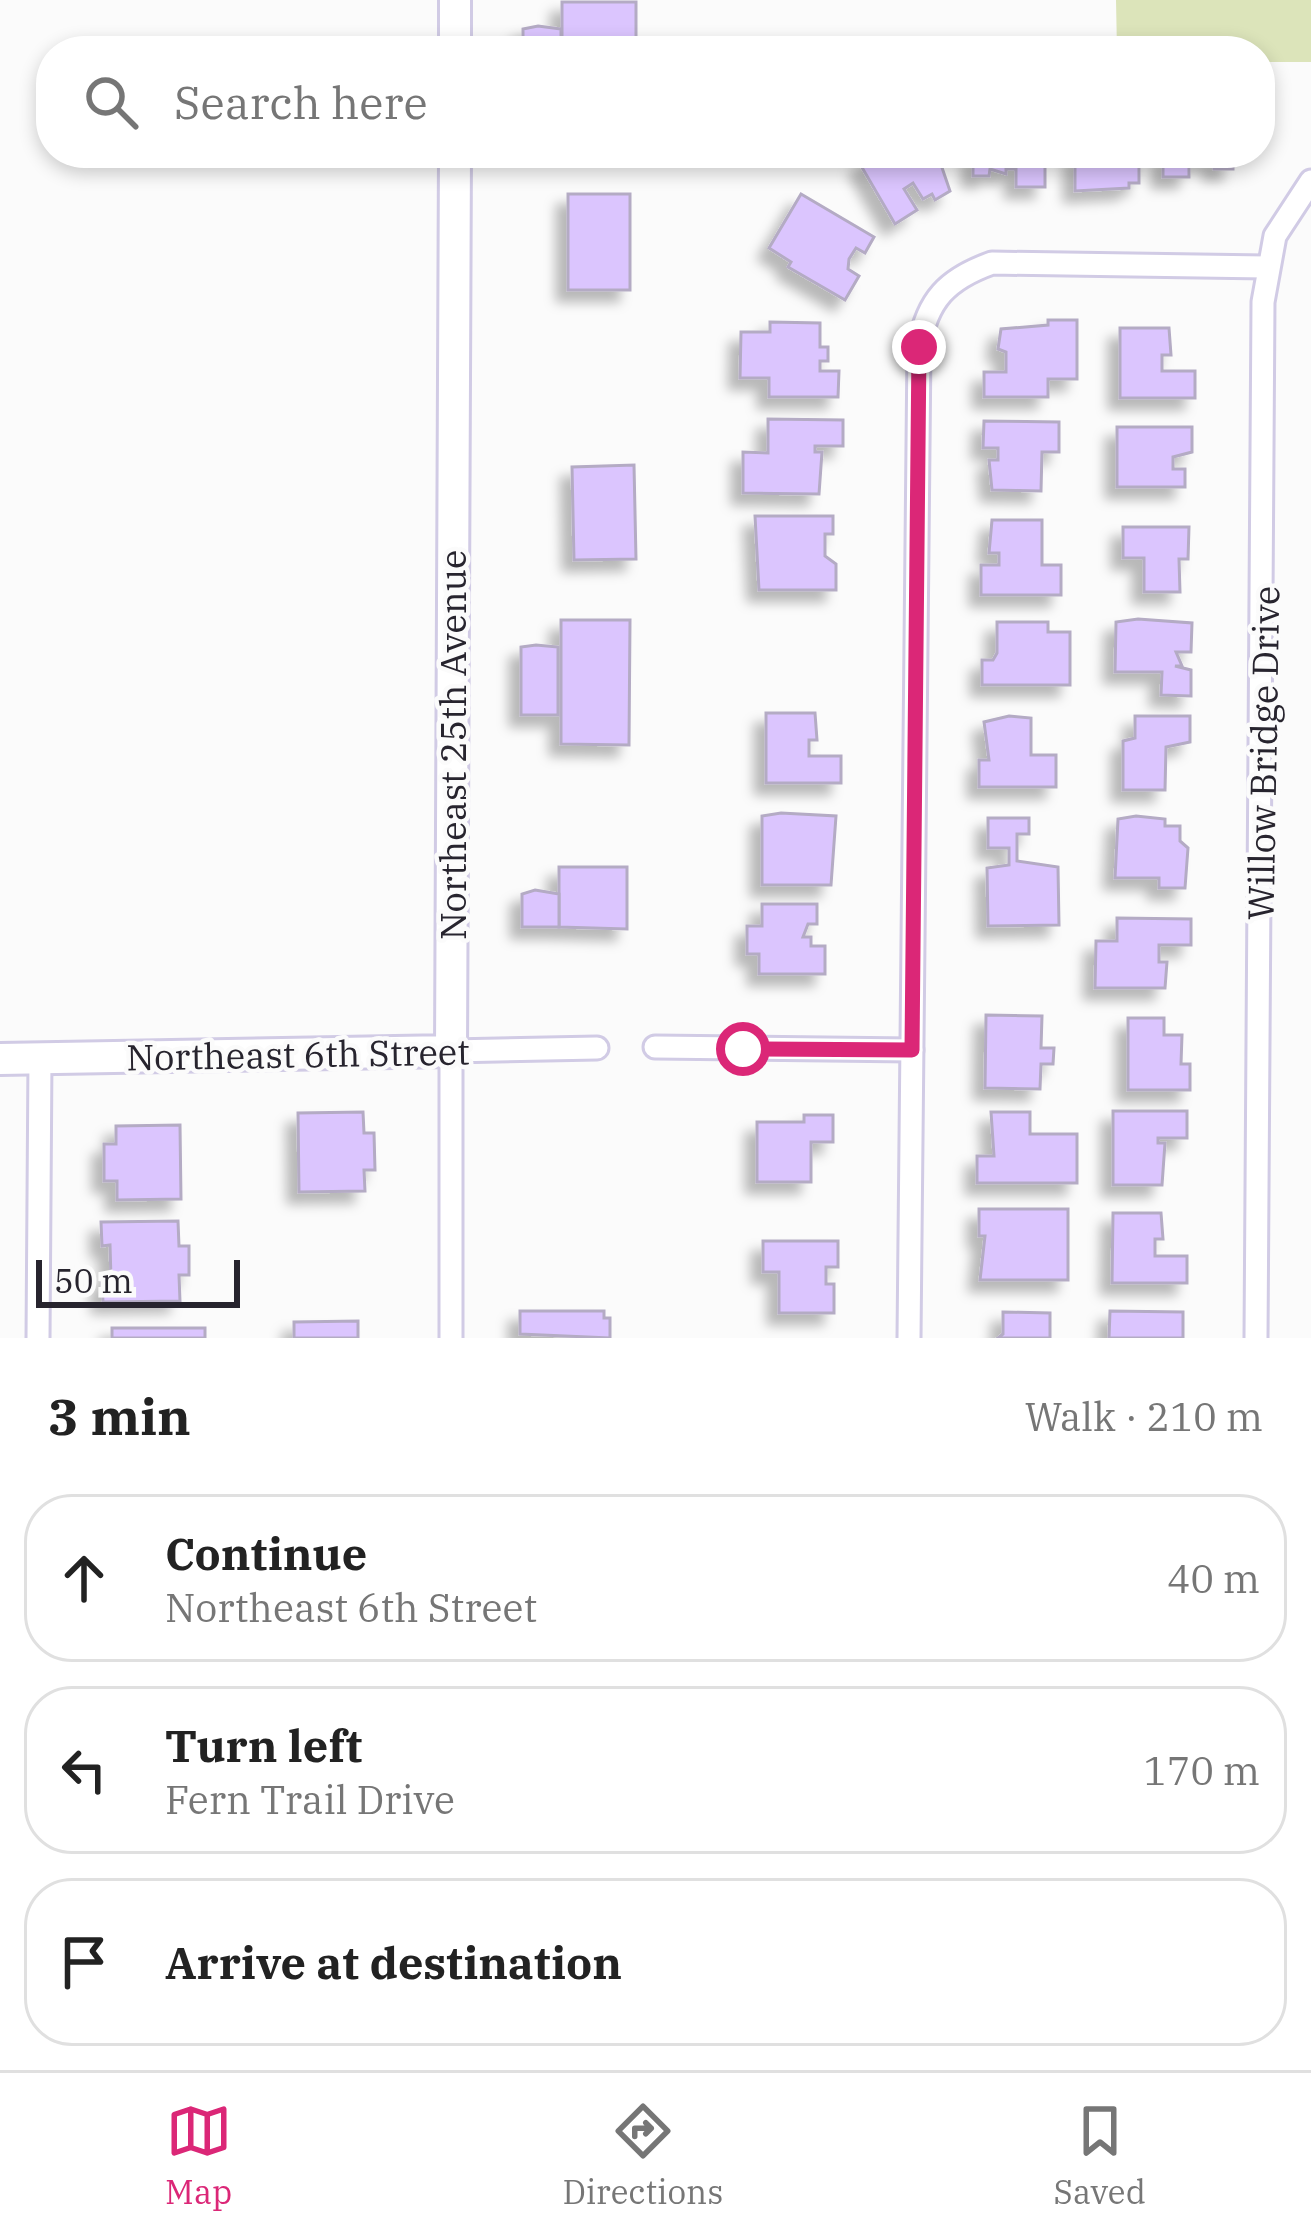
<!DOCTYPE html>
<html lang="en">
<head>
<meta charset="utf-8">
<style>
  body { margin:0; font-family:"IBM Plex Serif",serif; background:#f2f2f2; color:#222 }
  .scale { position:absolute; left:36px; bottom:30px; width:204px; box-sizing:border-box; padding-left:12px; border:6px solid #27242e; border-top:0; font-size:33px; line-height:42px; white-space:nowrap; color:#27242e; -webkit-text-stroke:9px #fbfbfb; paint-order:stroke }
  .stop { position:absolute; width:36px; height:36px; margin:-27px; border:9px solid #db2777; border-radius:50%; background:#fff }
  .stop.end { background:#db2777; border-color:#fff; box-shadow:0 3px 12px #0008 }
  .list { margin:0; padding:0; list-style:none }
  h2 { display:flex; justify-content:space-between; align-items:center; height:156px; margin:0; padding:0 48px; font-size:51px }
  h2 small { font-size:39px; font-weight:400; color:#767676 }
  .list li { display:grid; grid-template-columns:78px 1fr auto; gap:36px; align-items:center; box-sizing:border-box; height:168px; margin:0 24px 24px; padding:0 24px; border:3px solid #e0e0e0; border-radius:48px }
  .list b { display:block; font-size:45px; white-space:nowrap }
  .list p { margin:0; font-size:39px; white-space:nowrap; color:#767676 }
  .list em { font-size:39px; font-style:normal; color:#767676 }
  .icon { flex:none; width:66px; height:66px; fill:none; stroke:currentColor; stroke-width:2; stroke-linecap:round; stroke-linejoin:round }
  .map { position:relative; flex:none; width:1311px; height:1338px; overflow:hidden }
  .search { position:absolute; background:#fff; box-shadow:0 6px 18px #0003; left:36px; right:36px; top:36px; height:132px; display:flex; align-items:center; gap:30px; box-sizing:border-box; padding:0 42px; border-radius:48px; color:#767676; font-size:45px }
  .sheet { height:732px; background:#fff }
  nav { display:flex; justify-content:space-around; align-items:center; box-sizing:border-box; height:168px; border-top:3px solid #e0e0e0; background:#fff; font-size:33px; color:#767676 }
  nav a { display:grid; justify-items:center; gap:6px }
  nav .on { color:#db2777 }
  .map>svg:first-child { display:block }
</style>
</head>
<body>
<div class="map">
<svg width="1311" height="1338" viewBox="0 0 1311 1338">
  <defs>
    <filter id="shadow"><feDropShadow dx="-11" dy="11" stdDeviation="6" flood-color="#0004"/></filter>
  </defs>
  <rect width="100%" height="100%" fill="#fbfbfb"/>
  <polygon fill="#dce4ba" points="1116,0 1311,0 1311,62 1260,62 1260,51 1117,51"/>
  <g fill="#dbc5fe" stroke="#b4abc4" stroke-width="3" filter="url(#shadow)">
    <polygon points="562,2 636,2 636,47 562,51"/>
    <polygon points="538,26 561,29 561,51 523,51 523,29"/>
    <polygon points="877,153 937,153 950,191 935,200 932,194 923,199 913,183 904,189 917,210 895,224 860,164"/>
    <polygon points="973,153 1045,153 1045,187 1016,187 1016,169 1006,169 1006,174 990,169 989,176 973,176"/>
    <polygon points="1075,153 1148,153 1148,163 1139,163 1139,183 1129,183 1129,188 1075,191"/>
    <polygon points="1163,153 1233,153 1233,169 1214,169 1214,159 1199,159 1189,163 1189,177 1163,177"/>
    <rect x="568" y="194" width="62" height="96"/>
    <polygon points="801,194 874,237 865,253 856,248 849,259 848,269 859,276 845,300 788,267 791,262 769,248"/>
    <polygon points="1048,320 1077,320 1077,379 1048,379 1048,397 984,397 984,372 1006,372 1006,352 998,349 1001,329 1048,325"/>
    <polygon points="770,322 820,323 820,347 828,347 828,361 820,361 820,371 839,371 838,397 769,397 769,378 740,378 741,332 770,332"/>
    <polygon points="1120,328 1169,328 1171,355 1162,355 1162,371 1195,371 1195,398 1120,398"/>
    <polygon points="768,419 843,420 843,446 815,446 815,452 822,452 819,494 743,493 743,452 768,453"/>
    <polygon points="984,421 1059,422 1059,452 1042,452 1041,491 992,490 989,460 998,460 998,448 983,448"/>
    <polygon points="1117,427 1192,427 1192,452 1173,457 1173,469 1185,469 1185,487 1117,487"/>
    <polygon points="634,465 636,559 574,560 572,467"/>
    <polygon points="755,516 833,516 833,534 825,534 825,556 836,564 836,590 759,590"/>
    <polygon points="992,520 1042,520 1042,565 1061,565 1061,595 981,595 981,565 999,565 999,553 989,553"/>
    <polygon points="1123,527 1189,527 1188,559 1179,559 1180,592 1144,592 1144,558 1123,558"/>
    <polygon points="1138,619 1192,623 1191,652 1176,652 1182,666 1175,666 1191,670 1191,696 1161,695 1162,672 1115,672 1116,622"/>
    <polygon points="561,620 630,620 629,745 561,744"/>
    <polygon points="997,622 1048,622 1048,632 1070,632 1070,685 982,685 982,660 993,660 997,653"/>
    <polygon points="536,645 558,647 558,715 521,715 521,647"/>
    <polygon points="766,713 815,713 817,740 809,740 809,756 841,756 841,783 766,783"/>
    <polygon points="1009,716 1031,718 1031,755 1056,755 1056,787 979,787 979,760 989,760 984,722"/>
    <polygon points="1135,716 1190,716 1190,742 1166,747 1165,790 1123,790 1123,741 1135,738"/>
    <polygon points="781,813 836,816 831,885 762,885 762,816"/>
    <polygon points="1136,816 1165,819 1165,826 1180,826 1180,841 1188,848 1185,888 1159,888 1159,878 1115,878 1118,819"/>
    <polygon points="988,818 1029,818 1029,834 1017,834 1017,861 1058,867 1059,925 988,926 987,868 1009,865 1009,848 988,848"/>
    <polygon points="559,867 627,867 627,929 559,927"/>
    <polygon points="535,890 559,894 559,927 522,927 522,894"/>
    <polygon points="762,904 817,904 817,924 808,924 803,937 811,937 811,946 825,946 825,974 759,974 759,954 747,954 747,926 762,926"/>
    <polygon points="1117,918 1191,919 1191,945 1159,945 1159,962 1167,962 1165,988 1095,988 1096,941 1117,941"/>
    <polygon points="986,1015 1042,1016 1041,1048 1054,1048 1053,1064 1041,1064 1040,1089 985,1088"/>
    <polygon points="1128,1018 1164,1018 1164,1035 1182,1035 1181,1064 1190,1064 1190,1090 1128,1090"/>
    <polygon points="1113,1111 1187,1111 1187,1138 1158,1138 1158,1143 1165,1143 1162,1185 1113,1185"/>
    <polygon points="363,1112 364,1133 374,1133 375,1170 364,1170 365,1191 299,1192 298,1113"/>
    <polygon points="991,1112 1030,1112 1030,1134 1077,1134 1077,1183 977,1183 977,1156 994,1156"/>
    <polygon points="804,1115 833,1115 833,1142 811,1142 811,1182 757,1182 757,1122 804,1122"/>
    <polygon points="180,1125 181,1199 117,1200 117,1181 104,1181 104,1144 116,1144 116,1126"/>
    <polygon points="979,1209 1068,1209 1068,1280 980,1280 985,1236 979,1236"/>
    <polygon points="1113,1213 1161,1213 1163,1239 1155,1239 1155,1256 1187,1256 1187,1283 1112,1283"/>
    <polygon points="178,1221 179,1246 189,1246 189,1275 179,1275 180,1301 103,1302 102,1279 111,1279 110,1245 102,1246 101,1222"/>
    <polygon points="763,1241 838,1241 838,1267 826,1267 826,1284 834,1284 834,1313 779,1313 779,1272 763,1272"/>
    <polygon points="520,1311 604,1311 604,1318 610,1318 610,1338 520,1334"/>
    <polygon points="1110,1311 1183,1312 1183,1338 1109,1338"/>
    <polygon points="1003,1312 1050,1313 1050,1338 998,1338 1003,1334"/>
    <polygon points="358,1321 358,1338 294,1338 294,1322"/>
    <rect x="112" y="1328" width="93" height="10"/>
  </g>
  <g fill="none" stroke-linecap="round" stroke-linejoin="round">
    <defs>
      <g id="street">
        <polyline points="655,1047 912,1050"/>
        <polyline points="38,1338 40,1058"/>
        <polyline points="451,1338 451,1051 597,1048"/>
        <path d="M909,1338l10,-991c8,-47 28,-68 73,-84l274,4"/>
        <polyline points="1256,1338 1263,302 1275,236 1311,181"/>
      </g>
      <g id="secondary">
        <polyline points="455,51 455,0"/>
        <polyline points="0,1059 451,1051 455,153"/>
      </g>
    </defs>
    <use href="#street" stroke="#d1cbe5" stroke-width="27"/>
    <use href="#secondary" stroke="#d1cbe5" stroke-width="36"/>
    <use href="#street" stroke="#fff" stroke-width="21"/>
    <use href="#secondary" stroke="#fff" stroke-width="30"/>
  </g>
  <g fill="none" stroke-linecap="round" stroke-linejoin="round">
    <polyline stroke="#db2777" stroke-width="15" points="743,1049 912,1050 919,347"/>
  </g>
  <g text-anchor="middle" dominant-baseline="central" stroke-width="9" stroke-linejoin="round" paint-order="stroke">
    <g font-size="36" fill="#27242e" stroke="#fbfbfb">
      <text transform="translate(452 745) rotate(-90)">Northeast 25th Avenue</text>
      <text transform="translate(1263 753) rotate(-89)">Willow Bridge Drive</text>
      <text transform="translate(298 1054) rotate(-1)">Northeast 6th Street</text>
    </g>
  </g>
</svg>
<div class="scale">50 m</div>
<div class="stop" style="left:743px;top:1049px"></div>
<div class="stop end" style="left:919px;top:347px"></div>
<div class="search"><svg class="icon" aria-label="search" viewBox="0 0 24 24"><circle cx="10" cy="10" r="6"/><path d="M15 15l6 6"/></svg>Search here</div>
</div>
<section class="sheet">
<h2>3 min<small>Walk · 210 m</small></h2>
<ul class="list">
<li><svg class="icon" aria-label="ahead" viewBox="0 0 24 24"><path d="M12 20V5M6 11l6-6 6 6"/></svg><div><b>Continue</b><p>Northeast 6th Street</p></div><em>40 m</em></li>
<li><svg class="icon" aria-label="left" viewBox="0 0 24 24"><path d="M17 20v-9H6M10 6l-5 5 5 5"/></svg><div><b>Turn left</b><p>Fern Trail Drive</p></div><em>170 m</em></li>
<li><svg class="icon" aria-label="arrive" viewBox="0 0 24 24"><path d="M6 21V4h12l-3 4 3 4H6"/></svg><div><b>Arrive at destination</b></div></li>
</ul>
</section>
<nav>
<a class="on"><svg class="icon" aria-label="map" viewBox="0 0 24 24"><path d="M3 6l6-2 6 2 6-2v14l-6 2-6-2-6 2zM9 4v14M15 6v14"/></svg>Map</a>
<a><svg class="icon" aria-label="directions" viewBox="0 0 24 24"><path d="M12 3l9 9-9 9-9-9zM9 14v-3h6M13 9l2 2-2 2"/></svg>Directions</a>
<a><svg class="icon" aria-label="saved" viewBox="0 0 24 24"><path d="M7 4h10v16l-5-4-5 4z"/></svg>Saved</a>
</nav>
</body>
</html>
